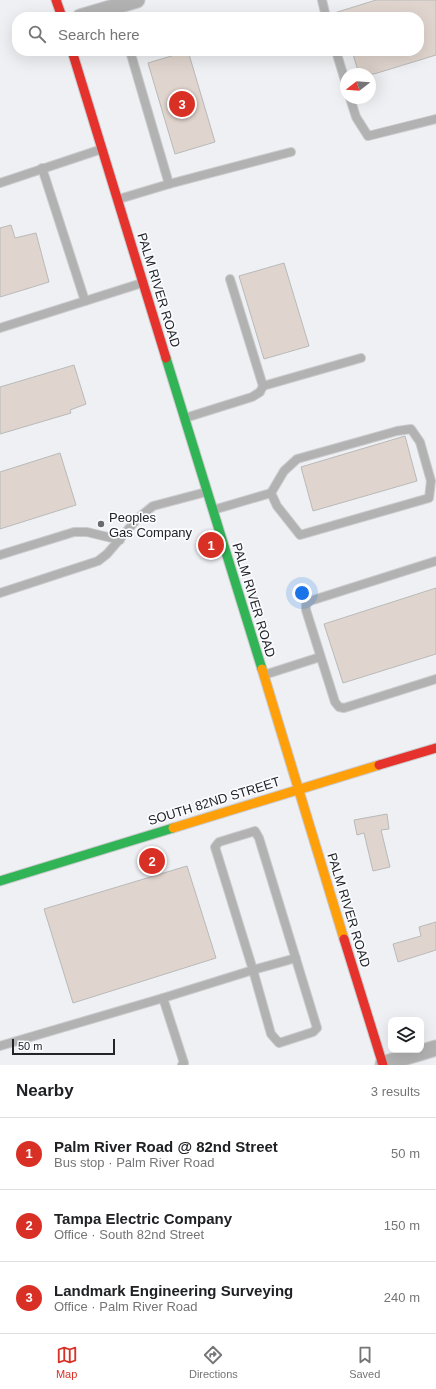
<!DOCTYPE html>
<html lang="en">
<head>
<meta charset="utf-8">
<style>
  body { margin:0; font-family:Arial,sans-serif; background:#f6f6f6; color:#202124 }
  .controls { position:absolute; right:12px; bottom:12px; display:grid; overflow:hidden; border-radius:8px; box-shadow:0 4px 16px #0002 }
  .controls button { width:36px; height:36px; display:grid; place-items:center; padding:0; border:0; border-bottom:1px solid #e0e0e0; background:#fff; color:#202124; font:20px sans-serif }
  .compass { position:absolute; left:340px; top:68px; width:36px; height:36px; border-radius:50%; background:#fff; box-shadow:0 4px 16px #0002; rotate:253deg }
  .scale { position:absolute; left:12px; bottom:10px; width:103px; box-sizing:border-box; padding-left:4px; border:2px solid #232427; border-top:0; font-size:11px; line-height:14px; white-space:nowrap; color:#232427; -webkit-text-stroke:3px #fbfcff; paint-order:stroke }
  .you { position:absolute; left:302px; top:593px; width:14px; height:14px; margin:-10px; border:3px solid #fff; border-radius:50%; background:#1a73e8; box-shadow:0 0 0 6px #1a73e833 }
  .badge { display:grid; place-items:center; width:26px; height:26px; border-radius:50%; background:#d93025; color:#fff; font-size:13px; font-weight:700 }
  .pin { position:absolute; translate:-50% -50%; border:2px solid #fff; box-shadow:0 1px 4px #0006 }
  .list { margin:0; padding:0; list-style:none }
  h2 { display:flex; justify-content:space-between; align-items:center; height:52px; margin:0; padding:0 16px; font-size:17px }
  h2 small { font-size:13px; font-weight:400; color:#757577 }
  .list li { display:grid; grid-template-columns:26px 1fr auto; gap:12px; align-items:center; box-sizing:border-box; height:72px; padding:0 16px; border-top:1px solid #e0e0e0 }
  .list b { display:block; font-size:15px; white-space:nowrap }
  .list p { margin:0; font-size:13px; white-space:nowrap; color:#757577 }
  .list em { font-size:13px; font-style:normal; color:#757577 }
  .icon { flex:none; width:22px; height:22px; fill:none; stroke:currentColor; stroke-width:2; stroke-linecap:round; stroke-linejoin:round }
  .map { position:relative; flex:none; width:436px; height:1065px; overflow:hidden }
  .search { position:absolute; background:#fff; box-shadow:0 4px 16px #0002; left:12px; right:12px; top:12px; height:44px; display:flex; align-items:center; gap:10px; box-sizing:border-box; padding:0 14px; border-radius:16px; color:#757577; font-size:15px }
  .sheet { height:268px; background:#fff }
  nav { display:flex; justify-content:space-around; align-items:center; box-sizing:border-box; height:56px; border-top:1px solid #e0e0e0; background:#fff; font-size:11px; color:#757577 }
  nav a { display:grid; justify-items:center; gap:2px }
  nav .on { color:#d93025 }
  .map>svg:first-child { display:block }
</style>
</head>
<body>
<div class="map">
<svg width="436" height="1065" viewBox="0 0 436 1065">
  <rect width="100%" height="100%" fill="#eef0f3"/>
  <g fill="#e0d5ce" stroke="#b9b9b9">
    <polygon points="376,0 436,0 436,55 374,74 359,74 352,51 419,51 419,17 331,17 331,14"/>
    <polygon points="188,51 215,142 175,154 148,63"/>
    <polygon points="11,225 15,238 36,233 49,282 0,297 0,228"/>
    <polygon points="284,263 309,346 264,359 239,276"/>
    <polygon points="74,365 86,404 70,410 71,413 0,434 0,387"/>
    <polygon points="405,436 417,481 313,511 301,467"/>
    <polygon points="60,453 76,505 0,529 0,472"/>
    <polygon points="436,588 436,654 343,683 324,624"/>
    <polygon points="387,814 389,829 381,830 390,867 373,871 364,833 357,835 354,820"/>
    <polygon points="187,866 216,958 73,1003 44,909"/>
    <polygon points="436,922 436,950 398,962 393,944 421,936 419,927"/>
  </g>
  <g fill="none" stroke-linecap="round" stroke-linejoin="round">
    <defs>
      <g id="lane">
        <polyline points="322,0 326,17"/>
        <polyline points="336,51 346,84"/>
        <polyline points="350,98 356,117 368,136 436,119"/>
        <polyline points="42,168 85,301"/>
        <polyline points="0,183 102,149"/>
        <polyline points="169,184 291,152"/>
        <polyline points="119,199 169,184 130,51"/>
        <polyline points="0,328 142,283"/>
        <polyline points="263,386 361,358"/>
        <polyline points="185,418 252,397 260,392 263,386 230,279"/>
        <polygon points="411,429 420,442 431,481 429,498 300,535 277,506 271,493 284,471 297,459 397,431"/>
        <polyline points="213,510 271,493"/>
        <polyline points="0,555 74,532 87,532 120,540"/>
        <polyline points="436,561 310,601 306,604 306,610 335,702 339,707 344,708 436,679"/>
        <polyline points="0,593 98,561 107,554 137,519 153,506 206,492"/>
        <polyline points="264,675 320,657"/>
        <polyline points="163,998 253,970 215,847 219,842 255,831 259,838 317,1028 313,1032 279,1043 271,1034 253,970 296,958"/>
        <polyline points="0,1046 163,998 184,1063 182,1065"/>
      </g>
      <g id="street">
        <polyline points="80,17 137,0"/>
        <polyline points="383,1064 436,1048"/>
      </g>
      <g id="fast">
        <polyline points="166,358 262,669"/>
        <polyline points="0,881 173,828"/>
      </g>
      <g id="slow">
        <polyline points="262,669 344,939"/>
        <polyline points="173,828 379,765"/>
      </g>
      <g id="jam">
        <polyline points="56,0 62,17"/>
        <polyline points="72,51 166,358"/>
        <polyline points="379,765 436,748"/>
        <polyline points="344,939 383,1065"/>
      </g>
    </defs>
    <use href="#lane" stroke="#cacbcd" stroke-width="10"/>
    <use href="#street" stroke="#cacbcd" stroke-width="17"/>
    <use href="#fast" stroke="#cacbcd" stroke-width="11"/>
    <use href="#slow" stroke="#cacbcd" stroke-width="11"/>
    <use href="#jam" stroke="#cacbcd" stroke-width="11"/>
    <use href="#lane" stroke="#b2b2b2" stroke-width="8"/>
    <use href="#street" stroke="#b2b2b2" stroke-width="15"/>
    <use href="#fast" stroke="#30b455" stroke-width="9"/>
    <use href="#slow" stroke="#ff9f0a" stroke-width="9"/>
    <use href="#jam" stroke="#e5322d" stroke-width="9"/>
  </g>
  <circle fill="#6a6b6e" stroke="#fbfcff" stroke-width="1.5" cx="101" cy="524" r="4"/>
  <g text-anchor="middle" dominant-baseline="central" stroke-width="3.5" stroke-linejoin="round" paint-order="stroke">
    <g font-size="13" fill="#232427" stroke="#fbfcff">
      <text transform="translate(159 290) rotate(73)">PALM RIVER ROAD</text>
      <text transform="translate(254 600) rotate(73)">PALM RIVER ROAD</text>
      <text transform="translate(214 801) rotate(-17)">SOUTH 82ND STREET</text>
      <text transform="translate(349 910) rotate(73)">PALM RIVER ROAD</text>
    </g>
    <g font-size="13" fill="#232427" stroke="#fbfcff" text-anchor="start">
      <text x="109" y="517">Peoples<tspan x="109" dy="15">Gas Company</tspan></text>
    </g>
  </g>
</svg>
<div class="controls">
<button><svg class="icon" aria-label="layers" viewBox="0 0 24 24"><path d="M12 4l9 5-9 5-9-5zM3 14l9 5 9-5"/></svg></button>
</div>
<svg class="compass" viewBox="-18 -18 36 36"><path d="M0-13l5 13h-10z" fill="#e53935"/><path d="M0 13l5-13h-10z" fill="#757577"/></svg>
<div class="scale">50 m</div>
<div class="you"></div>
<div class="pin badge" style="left:211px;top:545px">1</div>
<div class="pin badge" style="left:152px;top:861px">2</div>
<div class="pin badge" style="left:182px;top:104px">3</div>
<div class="search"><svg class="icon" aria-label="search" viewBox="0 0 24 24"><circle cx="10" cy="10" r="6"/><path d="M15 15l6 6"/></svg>Search here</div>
</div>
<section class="sheet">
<h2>Nearby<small>3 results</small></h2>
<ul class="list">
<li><span class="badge">1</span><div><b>Palm River Road @ 82nd Street</b><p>Bus stop · Palm River Road</p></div><em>50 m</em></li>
<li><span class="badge">2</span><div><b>Tampa Electric Company</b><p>Office · South 82nd Street</p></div><em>150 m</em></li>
<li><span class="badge">3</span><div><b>Landmark Engineering Surveying</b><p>Office · Palm River Road</p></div><em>240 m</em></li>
</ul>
</section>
<nav>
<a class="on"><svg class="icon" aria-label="map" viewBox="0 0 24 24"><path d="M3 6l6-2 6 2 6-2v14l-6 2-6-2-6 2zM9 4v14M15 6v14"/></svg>Map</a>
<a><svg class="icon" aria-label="directions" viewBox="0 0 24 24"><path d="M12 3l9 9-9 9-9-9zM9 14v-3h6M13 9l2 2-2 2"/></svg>Directions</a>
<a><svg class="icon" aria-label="saved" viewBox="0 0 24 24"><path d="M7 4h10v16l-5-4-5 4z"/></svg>Saved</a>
</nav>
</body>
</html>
